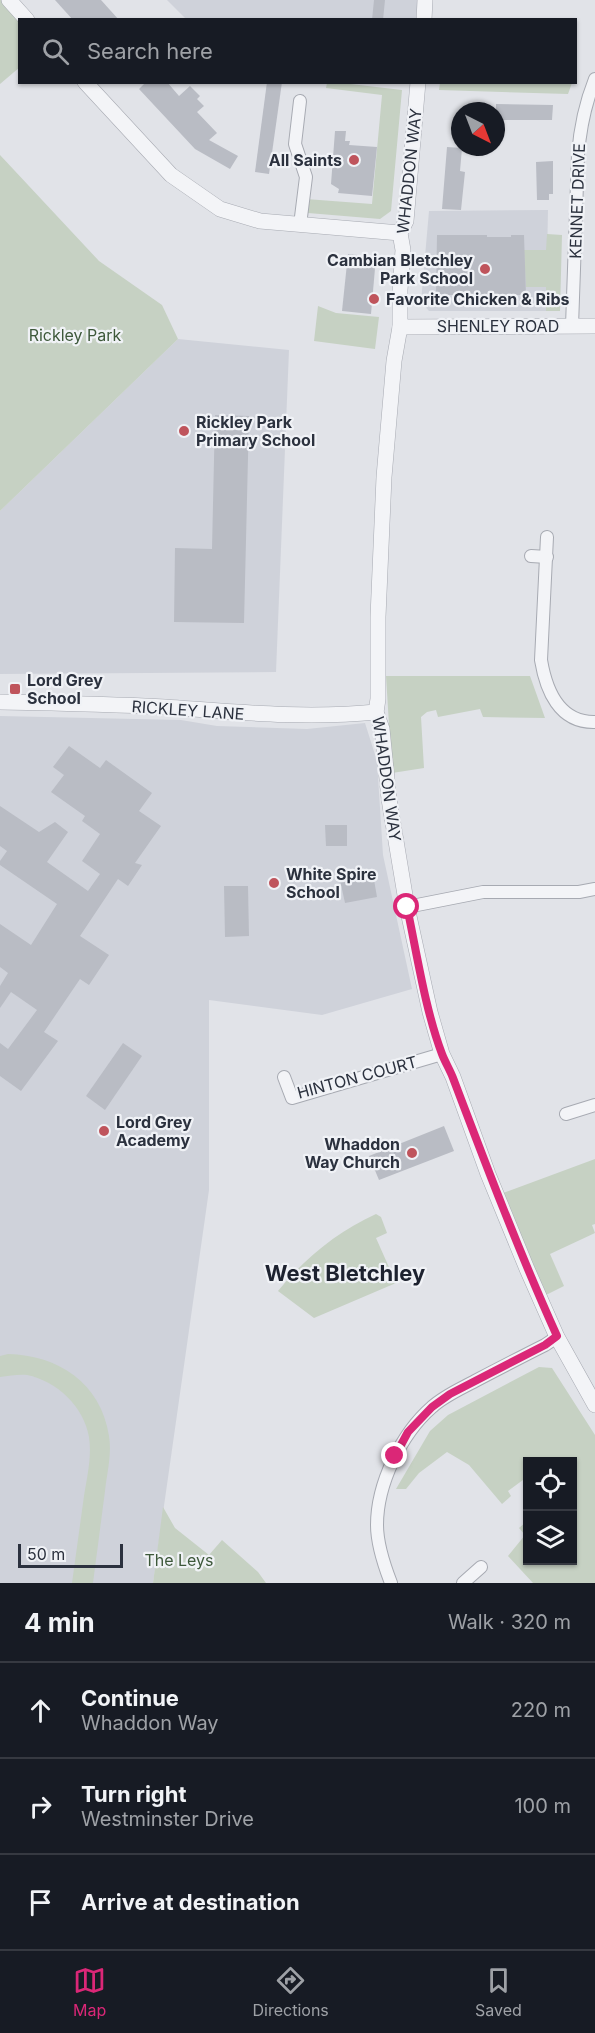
<!DOCTYPE html>
<html lang="en">
<head>
<meta charset="utf-8">
<style>
  body { margin:0; font-family:Inter,sans-serif; background:#20242c; color:#f1f3f6 }
  .controls { position:absolute; right:18px; bottom:18px; display:grid; overflow:hidden; border-radius:0px; box-shadow:0 2px 4px #0004 }
  .controls button { width:54px; height:54px; display:grid; place-items:center; padding:0; border:0; border-bottom:2px solid #363941; background:#171b24; color:#f1f3f6; font:30px sans-serif }
  .compass { position:absolute; left:451px; top:102px; width:54px; height:54px; border-radius:50%; background:#171b24; box-shadow:0 2px 4px #0004; rotate:138deg }
  .scale { position:absolute; left:18px; bottom:15px; width:105px; box-sizing:border-box; padding-left:6px; border:3px solid #2b313e; border-top:0; font-size:16px; line-height:21px; white-space:nowrap; color:#2b313e; -webkit-text-stroke:4px #f0f2f6; paint-order:stroke }
  .stop { position:absolute; width:18px; height:18px; margin:-14px; border:4px solid #db2777; border-radius:50%; background:#fff }
  .stop.end { background:#db2777; border-color:#fff; box-shadow:0 2px 6px #0008 }
  .list { margin:0; padding:0; list-style:none }
  h2 { display:flex; justify-content:space-between; align-items:center; height:78px; margin:0; padding:0 24px; font-size:26px }
  h2 small { font-size:20px; font-weight:400; color:#9ea1a6 }
  .list li { display:grid; grid-template-columns:39px 1fr auto; gap:18px; align-items:center; box-sizing:border-box; height:96px; padding:0 24px; border-top:2px solid #363941 }
  .list b { display:block; font-size:22px; white-space:nowrap }
  .list p { margin:0; font-size:20px; white-space:nowrap; color:#9ea1a6 }
  .list em { font-size:20px; font-style:normal; color:#9ea1a6 }
  .icon { flex:none; width:33px; height:33px; fill:none; stroke:currentColor; stroke-width:2; stroke-linecap:round; stroke-linejoin:round }
  .map { position:relative; flex:none; width:595px; height:1583px; overflow:hidden }
  .search { position:absolute; background:#171b24; box-shadow:0 2px 4px #0004; left:18px; right:18px; top:18px; height:66px; display:flex; align-items:center; gap:15px; box-sizing:border-box; padding:0 21px; border-radius:0px; color:#9ea1a6; font-size:22px }
  .sheet { height:366px; background:#171b24 }
  nav { display:flex; justify-content:space-around; align-items:center; box-sizing:border-box; height:84px; border-top:2px solid #363941; background:#171b24; font-size:16px; color:#9ea1a6 }
  nav a { display:grid; justify-items:center; gap:3px }
  nav .on { color:#db2777 }
  .map>svg:first-child { display:block }
</style>
</head>
<body>
<div class="map">
<svg width="595" height="1583" viewBox="0 0 595 1583">
  <rect width="100%" height="100%" fill="#e1e3e8"/>
  <g fill="#cfd2da">
    <polygon points="167,0 418,0 416,20 186,19"/>
    <polygon points="548,210 546,311 429,311 421,302 429,211"/>
    <polygon points="178,339 289,350 276,672 0,674 0,511"/>
    <polygon points="0,716 181,720 217,726 307,729 365,723 377,761 383,855 412,989 322,1015 209,1000 209,1190 153,1583 0,1583"/>
  </g>
  <g fill="#c6d1c3">
    <polygon points="0,0 3,0 20,20 20,67 0,84"/>
    <polygon points="327,83 342,83 402,90 391,211 380,219 308,213 306,208 306,199 372,204 382,95 326,88"/>
    <polygon points="440,83 440,82 572,83 568,94 439,90"/>
    <polygon points="0,155 99,261 162,305 178,339 0,511"/>
    <polygon points="547,234 562,235 560,311 546,311 546,287 526,287 524,250 546,250"/>
    <polygon points="318,306 336,313 379,317 375,349 314,341"/>
    <polygon points="386,676 530,676 545,718 483,717 480,709 438,717 436,710 427,712 421,717 424,768 392,773"/>
    <polygon points="595,1159 595,1224 592,1225 595,1233 550,1254 564,1286 542,1297 503,1193"/>
    <path d="M376,1214l5,3 6,16 -11,5 20,45 -82,35 -36,-27c26,-32 60,-60 98,-77z"/>
    <path d="M8,1354c50,1 93,29 101,82 3,18 -2,37 -4,55 -4,31 -8,61 -12,92h-21c4,-29 8,-58 12,-87 3,-19 8,-39 5,-59 -5,-30 -32,-56 -62,-62 -8,-1 -18,1 -27,2v-21z"/>
    <polygon points="539,1367 552,1368 595,1435 595,1583 533,1583 508,1556 525,1535 519,1528 527,1521 528,1560 572,1560 572,1462 528,1462 527,1477 508,1491 511,1496 502,1504 469,1465 447,1452 419,1473 406,1489 396,1489 430,1431 448,1415"/>
    <polygon points="163,1507 175,1528 209,1555 222,1540 258,1572 266,1583 153,1583"/>
  </g>
  <g fill="#b9bcc4">
    <polygon points="55,0 101,0 119,20 73,20"/>
    <polygon points="374,0 385,0 383,20 372,20"/>
    <polygon points="146,82 167,82 179,96 190,86 200,96 197,99 204,106 197,112 217,133 209,140 238,156 230,169 195,149 139,89"/>
    <polygon points="267,82 282,82 269,174 255,172"/>
    <polygon points="496,104 553,105 552,120 496,120"/>
    <polygon points="335,131 346,131 345,141 350,141 349,145 377,147 372,196 338,193 339,189 331,184"/>
    <polygon points="447,147 462,148 460,171 465,172 461,210 442,209"/>
    <polygon points="553,161 553,194 549,194 549,200 537,200 536,162"/>
    <polygon points="437,235 487,235 487,237 511,237 511,235 524,235 526,295 436,295"/>
    <polygon points="348,254 376,257 371,314 342,311"/>
    <polygon points="215,415 249,416 244,623 174,622 175,548 212,549"/>
    <polygon points="69,746 100,768 106,760 152,793 139,811 161,826 135,863 142,865 128,886 118,879 80,936 109,955 89,985 80,979 44,1032 58,1041 21,1091 0,1076 0,1043 8,1049 37,1010 11,992 0,1008 0,986 8,973 0,967 0,924 31,945 57,904 0,865 0,861 7,851 0,846 0,806 39,832 55,822 68,832 47,862 88,891 100,874 82,861 100,834 82,821 85,816 51,792 64,775 53,767"/>
    <polygon points="325,825 347,825 347,846 326,846"/>
    <polygon points="373,874 377,897 345,903 340,880"/>
    <polygon points="224,886 248,886 249,936 225,937"/>
    <polygon points="123,1043 142,1056 105,1110 86,1096"/>
    <polygon points="444,1126 454,1151 379,1180 369,1156"/>
  </g>
  <g fill="none" stroke-linecap="round" stroke-linejoin="round">
    <defs>
      <g id="minor">
        <polyline points="300,101 295,144 306,177 300,225"/>
        <path d="M572,326l6,-171c2,-27 7,-51 17,-76"/>
        <path d="M547,537l-6,123c5,30 18,63 54,62"/>
        <polyline points="531,556 547,557"/>
        <polyline points="407,907 483,892 579,892 595,889"/>
        <polyline points="284,1077 292,1098 442,1054"/>
        <polyline points="566,1114 595,1105"/>
        <path d="M391,1583c-7,-18 -14,-38 -14,-58 0,-41 24,-91 55,-118 12,-11 28,-18 43,-26 23,-12 46,-24 70,-36l12,-8"/>
        <polyline points="463,1583 481,1567"/>
      </g>
      <g id="tertiary">
        <polyline points="9,0 27,20"/>
        <polyline points="424,20 425,0"/>
        <polyline points="85,82 171,175 220,209 260,221 400,233"/>
        <polyline points="418,82 406,221 400,233 403,250 400,290 400,327 394,361 384,477 378,617 378,699 376,712 382,729 389,799 407,907 430,1012 442,1054 453,1077 488,1174 527,1269 557,1337 595,1405"/>
        <polyline points="400,327 595,326"/>
        <path d="M0,702c55,1 110,2 165,5 71,5 140,12 211,5"/>
      </g>
    </defs>
    <use href="#minor" stroke="#a7aab2" stroke-width="14"/>
    <use href="#tertiary" stroke="#a7aab2" stroke-width="16"/>
    <use href="#minor" stroke="#f3f4f7" stroke-width="12"/>
    <use href="#tertiary" stroke="#f3f4f7" stroke-width="15"/>
  </g>
  <g fill="none" stroke-linecap="round" stroke-linejoin="round">
    <path stroke="#db2777" stroke-width="8" d="M395,1456l13,-24 24,-25 18,-13 95,-49 12,-9c-38,-84 -71,-171 -104,-258 -3,-8 -8,-16 -11,-24 -17,-45 -25,-100 -35,-147"/>
  </g>
  <g fill="#bf545c" stroke="#f0f2f6" stroke-width="2">
    <circle cx="354" cy="160" r="6"/>
    <circle cx="485" cy="269" r="6"/>
    <circle cx="374" cy="299" r="6"/>
    <circle cx="184" cy="431" r="6"/>
    <rect x="9" y="683" width="12" height="12" rx="3"/>
    <circle cx="274" cy="883" r="6"/>
    <circle cx="104" cy="1131" r="6"/>
    <circle cx="412" cy="1153" r="6"/>
  </g>
  <g text-anchor="middle" dominant-baseline="central" stroke-width="4.5" stroke-linejoin="round" paint-order="stroke">
    <g font-size="16" font-weight="bold" fill="#2b313e" stroke="#f0f2f6" text-anchor="start">
      <text x="342" y="160" text-anchor="end">All Saints</text>
      <text x="473" y="260" text-anchor="end">Cambian Bletchley<tspan x="473" dy="18">Park School</tspan></text>
      <text x="386" y="299">Favorite Chicken &amp; Ribs</text>
      <text x="196" y="422">Rickley Park<tspan x="196" dy="18">Primary School</tspan></text>
      <text x="27" y="680">Lord Grey<tspan x="27" dy="18">School</tspan></text>
      <text x="286" y="874">White Spire<tspan x="286" dy="18">School</tspan></text>
      <text x="116" y="1122">Lord Grey<tspan x="116" dy="18">Academy</tspan></text>
      <text x="400" y="1144" text-anchor="end">Whaddon<tspan x="400" dy="18">Way Church</tspan></text>
    </g>
    <g font-size="16" fill="#2b313e" stroke="#f0f2f6">
      <text transform="translate(409 171) rotate(-84)">WHADDON WAY</text>
      <text transform="translate(577 201) rotate(-88)">KENNET DRIVE</text>
      <text x="498" y="326">SHENLEY ROAD</text>
      <text transform="translate(188 710) rotate(4)">RICKLEY LANE</text>
      <text transform="translate(387 779) rotate(82)">WHADDON WAY</text>
      <text transform="translate(357 1077) rotate(-15)">HINTON COURT</text>
    </g>
    <g font-size="16" fill="#3d583a" stroke="#f0f2f6">
      <text x="75" y="335">Rickley Park</text>
      <text x="179" y="1560">The Leys</text>
    </g>
    <g font-size="22" font-weight="bold" fill="#1d222f" stroke="#f0f2f6">
      <text x="345" y="1273">West Bletchley</text>
    </g>
  </g>
</svg>
<div class="controls">
<button><svg class="icon" aria-label="locate" viewBox="0 0 24 24"><circle cx="12" cy="12" r="6"/><path d="M12 2v4M12 18v4M2 12h4M18 12h4"/></svg></button>
<button><svg class="icon" aria-label="layers" viewBox="0 0 24 24"><path d="M12 4l9 5-9 5-9-5zM3 14l9 5 9-5"/></svg></button>
</div>
<svg class="compass" viewBox="-18 -18 36 36"><path d="M0-13l5 13h-10z" fill="#e53935"/><path d="M0 13l5-13h-10z" fill="#9ea1a6"/></svg>
<div class="scale">50 m</div>
<div class="stop" style="left:407px;top:907px"></div>
<div class="stop end" style="left:395px;top:1456px"></div>
<div class="search"><svg class="icon" aria-label="search" viewBox="0 0 24 24"><circle cx="10" cy="10" r="6"/><path d="M15 15l6 6"/></svg>Search here</div>
</div>
<section class="sheet">
<h2>4 min<small>Walk · 320 m</small></h2>
<ul class="list">
<li><svg class="icon" aria-label="ahead" viewBox="0 0 24 24"><path d="M12 20V5M6 11l6-6 6 6"/></svg><div><b>Continue</b><p>Whaddon Way</p></div><em>220 m</em></li>
<li><svg class="icon" aria-label="right" viewBox="0 0 24 24"><path d="M7 20v-9h11M14 6l5 5-5 5"/></svg><div><b>Turn right</b><p>Westminster Drive</p></div><em>100 m</em></li>
<li><svg class="icon" aria-label="arrive" viewBox="0 0 24 24"><path d="M6 21V4h12l-3 4 3 4H6"/></svg><div><b>Arrive at destination</b></div></li>
</ul>
</section>
<nav>
<a class="on"><svg class="icon" aria-label="map" viewBox="0 0 24 24"><path d="M3 6l6-2 6 2 6-2v14l-6 2-6-2-6 2zM9 4v14M15 6v14"/></svg>Map</a>
<a><svg class="icon" aria-label="directions" viewBox="0 0 24 24"><path d="M12 3l9 9-9 9-9-9zM9 14v-3h6M13 9l2 2-2 2"/></svg>Directions</a>
<a><svg class="icon" aria-label="saved" viewBox="0 0 24 24"><path d="M7 4h10v16l-5-4-5 4z"/></svg>Saved</a>
</nav>
</body>
</html>
